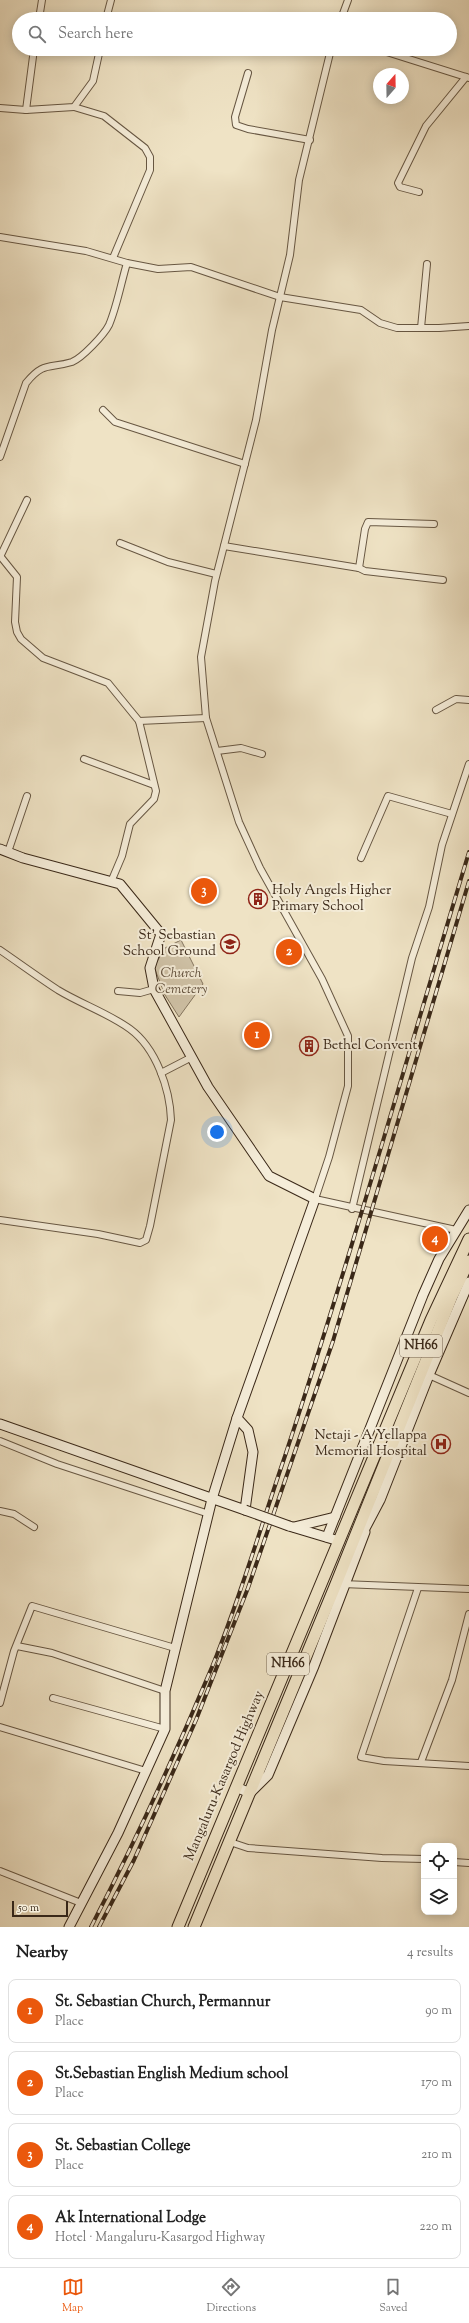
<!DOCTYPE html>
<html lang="en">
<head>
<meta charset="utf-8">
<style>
  body { margin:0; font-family:"Sorts Mill Goudy",serif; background:#f6f6f6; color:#222 }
  .controls { position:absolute; right:12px; bottom:12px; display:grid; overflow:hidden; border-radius:8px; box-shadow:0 2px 10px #0003 }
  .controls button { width:36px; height:36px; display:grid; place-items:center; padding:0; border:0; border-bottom:1px solid #e0e0e0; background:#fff; color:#222; font:20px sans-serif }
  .compass { position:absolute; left:373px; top:68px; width:36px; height:36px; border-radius:50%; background:#fff; box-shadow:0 2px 10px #0003; rotate:20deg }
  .scale { position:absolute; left:12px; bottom:10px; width:56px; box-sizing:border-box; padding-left:4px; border:2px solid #3a2818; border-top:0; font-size:11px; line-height:14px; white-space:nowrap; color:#3a2818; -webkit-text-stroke:3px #f5edd9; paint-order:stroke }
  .you { position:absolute; left:217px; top:1132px; width:14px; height:14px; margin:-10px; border:3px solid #fff; border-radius:50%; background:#1a73e8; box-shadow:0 0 0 6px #1a73e833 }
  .badge { display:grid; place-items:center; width:26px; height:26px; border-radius:50%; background:#ea580c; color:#fff; font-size:13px; font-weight:700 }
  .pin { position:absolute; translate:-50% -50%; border:2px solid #fff; box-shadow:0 1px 4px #0006 }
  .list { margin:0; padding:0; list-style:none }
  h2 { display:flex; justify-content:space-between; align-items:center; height:52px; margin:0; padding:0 16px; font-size:17px }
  h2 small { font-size:13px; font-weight:400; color:#767676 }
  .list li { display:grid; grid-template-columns:26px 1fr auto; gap:12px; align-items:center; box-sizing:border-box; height:64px; margin:0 8px 8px; padding:0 8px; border:1px solid #e0e0e0; border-radius:8px }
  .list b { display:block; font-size:15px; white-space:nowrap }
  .list p { margin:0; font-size:13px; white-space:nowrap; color:#767676 }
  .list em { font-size:13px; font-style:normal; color:#767676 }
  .icon { flex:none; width:22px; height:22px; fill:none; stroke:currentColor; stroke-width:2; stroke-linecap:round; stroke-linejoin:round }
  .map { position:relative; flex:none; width:469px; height:1927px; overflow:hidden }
  .search { position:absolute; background:#fff; box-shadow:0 2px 10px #0003; left:12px; right:12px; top:12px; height:44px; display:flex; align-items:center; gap:10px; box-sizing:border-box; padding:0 14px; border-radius:22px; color:#767676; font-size:15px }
  .sheet { height:340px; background:#fff }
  nav { display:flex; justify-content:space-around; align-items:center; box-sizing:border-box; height:56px; border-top:1px solid #e0e0e0; background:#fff; font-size:11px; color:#767676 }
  nav a { display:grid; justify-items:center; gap:2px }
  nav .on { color:#ea580c }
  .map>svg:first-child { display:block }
</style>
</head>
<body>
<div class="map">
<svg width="469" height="1927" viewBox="0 0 469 1927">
  <rect width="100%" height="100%" fill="#efe3c5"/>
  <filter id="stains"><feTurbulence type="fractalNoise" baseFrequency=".005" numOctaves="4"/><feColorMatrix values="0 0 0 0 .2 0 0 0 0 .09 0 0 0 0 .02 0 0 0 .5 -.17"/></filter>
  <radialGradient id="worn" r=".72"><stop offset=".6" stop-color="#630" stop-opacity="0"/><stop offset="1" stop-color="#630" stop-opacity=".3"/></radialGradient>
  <polygon fill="#d0c3a8" stroke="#857660" points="181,940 203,984 179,1017 165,995 154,967 165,948"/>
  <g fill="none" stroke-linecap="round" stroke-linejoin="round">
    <defs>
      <g id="street">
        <polyline points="39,19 42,0"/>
        <polyline points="106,19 111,0"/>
        <polyline points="341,19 348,0"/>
        <polyline points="331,49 299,180 290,255 272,330 256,420 215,581 201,657 206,718 239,822 260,868 322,979 348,1036 348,1086 329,1157 315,1199 456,1230"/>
        <polyline points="377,49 469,78"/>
        <polyline points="248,73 235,117 236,125 248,129 310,140"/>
        <polyline points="74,107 104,116 145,148 150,157 150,170 113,258"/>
        <polyline points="0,108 26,110 74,107 93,81 100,49"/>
        <polyline points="26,110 34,49"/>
        <polyline points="419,192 400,187 398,183 426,126 466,77"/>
        <polyline points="0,237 86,251 127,263 158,269 191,267 280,297 361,310 380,323 397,328 439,328 469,326"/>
        <polyline points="421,328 427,264"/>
        <polyline points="103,410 115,422 245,464"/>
        <path d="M0,457l26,-74c18,-22 23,-14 46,-21 10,-4 32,-27 37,-37 8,-19 12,-42 18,-62"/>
        <polyline points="120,543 168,562 216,574"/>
        <polyline points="224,546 359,568 365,571 443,580"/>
        <polyline points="0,557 27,500"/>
        <polyline points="1,557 17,577 15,622 17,632 21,639 43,658 108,683 139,721 156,791 154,799 130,824 122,856 111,882"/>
        <polyline points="359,568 365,529 368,522 434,524"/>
        <polyline points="436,710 456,699 469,700"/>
        <polyline points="139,721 206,718"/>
        <polyline points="217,751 241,748 262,754"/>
        <polyline points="84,759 154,785"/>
        <polyline points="8,852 27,796"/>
        <polyline points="361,858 388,796 452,814"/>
        <path d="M0,950c19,13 38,27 58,40 23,14 50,23 72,39 26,19 40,60 41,91l-21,106 -4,14 -6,3 -42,-9 -98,-14"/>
        <polyline points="118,991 140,993 154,989"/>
        <polyline points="161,1073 192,1057"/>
        <polyline points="352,1209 412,958 429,907 442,845 469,764"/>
        <polyline points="429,1375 469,1393"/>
        <polyline points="0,1441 57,1464 209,1514"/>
        <polyline points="0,1511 14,1514 34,1527"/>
        <polyline points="342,1584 469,1589"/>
        <polyline points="418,1588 361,1757 384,1761 469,1766"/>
        <polyline points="17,1646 52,1653 165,1691"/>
        <polyline points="53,1698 165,1729"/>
        <polyline points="0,1703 14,1651 32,1606 175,1648"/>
        <polyline points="0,1727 146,1771"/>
        <polyline points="421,1762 452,1680 469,1614"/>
        <polyline points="230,1842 248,1848 382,1858 424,1859"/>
        <polyline points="454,1862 469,1863"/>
        <polyline points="0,1871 81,1903"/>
      </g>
      <g id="secondary">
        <polyline points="0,849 23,858 120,884 161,934 150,968 154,989 208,1087 269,1176 315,1199 237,1418 248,1430 253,1452 245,1510 0,1424"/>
        <polyline points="289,1526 339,1541"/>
        <polyline points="294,1527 335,1517"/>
        <polyline points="361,1536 380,1500 429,1375 469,1282"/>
        <polyline points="327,1537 423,1295 439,1259 469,1210"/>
        <polyline points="236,1787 250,1793 268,1775 314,1666 365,1532"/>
        <polyline points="69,1927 118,1833 165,1729 165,1691 212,1499 237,1418"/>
      </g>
      <g id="highway">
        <polyline points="178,1927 431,1320 469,1239"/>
        <polyline points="194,1927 336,1584 452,1296 469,1261"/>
      </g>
    </defs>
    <use href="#street" stroke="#675743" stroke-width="8"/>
    <use href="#secondary" stroke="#3a2818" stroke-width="11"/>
    <use href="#highway" stroke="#3a2818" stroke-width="13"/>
    <use href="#street" stroke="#f5edd9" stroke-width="6"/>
    <use href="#secondary" stroke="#f5edd9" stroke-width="9"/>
    <use href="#highway" stroke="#efe3c5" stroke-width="11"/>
    <defs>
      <g id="rail">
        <path d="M91,1927c44,-85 84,-172 121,-260 28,-69 49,-141 73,-211 66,-200 123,-402 184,-604"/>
        <polyline points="99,1927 134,1860 196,1720 248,1588 333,1341 469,881"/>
      </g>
    </defs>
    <use href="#rail" stroke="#3a2818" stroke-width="4"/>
    <use href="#rail" stroke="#f5edd9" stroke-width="2.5" stroke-dasharray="8" stroke-linecap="butt"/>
    <defs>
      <polyline id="secondary-bridge" points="245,1510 289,1526"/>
    </defs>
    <use href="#secondary-bridge" stroke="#3a2818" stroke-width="11" stroke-linecap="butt"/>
    <use href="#secondary-bridge" stroke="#f5edd9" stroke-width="9"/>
  </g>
  <defs>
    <symbol id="building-ring" viewBox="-11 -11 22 22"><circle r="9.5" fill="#f5edd9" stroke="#8f2418" stroke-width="1.5"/><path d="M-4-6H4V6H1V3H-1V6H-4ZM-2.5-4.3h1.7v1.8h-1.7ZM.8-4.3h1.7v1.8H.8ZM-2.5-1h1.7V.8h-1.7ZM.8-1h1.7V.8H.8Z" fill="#8f2418"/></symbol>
    <symbol id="school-ring" viewBox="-11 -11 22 22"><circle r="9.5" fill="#f5edd9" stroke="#8f2418" stroke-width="1.5"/><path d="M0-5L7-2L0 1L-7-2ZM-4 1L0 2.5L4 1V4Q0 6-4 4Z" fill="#8f2418"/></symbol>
    <symbol id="hospital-ring" viewBox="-11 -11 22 22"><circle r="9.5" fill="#f5edd9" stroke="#8f2418" stroke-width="1.5"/><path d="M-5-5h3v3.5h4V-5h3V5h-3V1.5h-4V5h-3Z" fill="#8f2418"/></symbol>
  </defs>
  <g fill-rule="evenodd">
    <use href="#building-ring" x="247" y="888" width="22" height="22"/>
    <use href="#school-ring" x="219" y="933" width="22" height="22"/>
    <use href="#building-ring" x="298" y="1035" width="22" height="22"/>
    <use href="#hospital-ring" x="430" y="1433" width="22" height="22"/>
  </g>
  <g text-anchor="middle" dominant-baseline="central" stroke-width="4" stroke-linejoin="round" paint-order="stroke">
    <g fill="#f5edd9" stroke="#726352" stroke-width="1">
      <rect x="400" y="1335" width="42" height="22" rx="3"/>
      <rect x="267" y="1653" width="42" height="22" rx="3"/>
    </g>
    <g font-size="13" font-weight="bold" fill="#3a2818">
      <text x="421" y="1346">NH66</text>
      <text x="288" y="1664">NH66</text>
    </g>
    <g font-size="14" fill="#3a2818" stroke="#f5edd9" text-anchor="start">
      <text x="272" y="891">Holy Angels Higher<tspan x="272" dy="16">Primary School</tspan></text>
      <text x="216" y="936" text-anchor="end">St' Sebastian<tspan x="216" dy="16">School Ground</tspan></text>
      <text x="323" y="1046">Bethel Convent</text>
      <text x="427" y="1436" text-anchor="end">Netaji - A Yellappa<tspan x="427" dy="16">Memorial Hospital</tspan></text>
    </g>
    <g font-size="14" font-style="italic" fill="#604f3c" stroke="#f5edd9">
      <text x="181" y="974">Church<tspan x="181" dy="16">Cemetery</tspan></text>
    </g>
    <g font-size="14" fill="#3a2818" stroke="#f5edd9">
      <text transform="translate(225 1776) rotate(-67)">Mangaluru-Kasargod Highway</text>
    </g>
  </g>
  <rect width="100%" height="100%" filter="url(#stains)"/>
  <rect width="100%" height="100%" fill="url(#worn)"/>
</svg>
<div class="controls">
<button><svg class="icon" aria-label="locate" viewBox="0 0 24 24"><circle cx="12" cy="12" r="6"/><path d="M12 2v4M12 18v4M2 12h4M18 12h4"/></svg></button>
<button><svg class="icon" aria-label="layers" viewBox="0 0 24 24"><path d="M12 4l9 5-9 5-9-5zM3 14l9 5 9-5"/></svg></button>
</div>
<svg class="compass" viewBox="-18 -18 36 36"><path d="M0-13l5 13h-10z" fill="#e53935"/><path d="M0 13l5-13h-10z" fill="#767676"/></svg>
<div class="scale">50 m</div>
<div class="you"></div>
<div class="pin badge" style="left:257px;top:1035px">1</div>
<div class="pin badge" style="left:289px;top:952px">2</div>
<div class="pin badge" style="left:204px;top:891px">3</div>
<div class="pin badge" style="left:435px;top:1239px">4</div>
<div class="search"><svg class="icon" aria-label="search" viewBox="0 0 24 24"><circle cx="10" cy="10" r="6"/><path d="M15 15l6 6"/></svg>Search here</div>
</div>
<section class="sheet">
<h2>Nearby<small>4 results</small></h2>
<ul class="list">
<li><span class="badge">1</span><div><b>St. Sebastian Church, Permannur</b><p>Place</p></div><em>90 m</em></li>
<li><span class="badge">2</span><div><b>St.Sebastian English Medium school</b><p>Place</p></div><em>170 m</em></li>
<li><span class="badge">3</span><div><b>St. Sebastian College</b><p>Place</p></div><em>210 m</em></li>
<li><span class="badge">4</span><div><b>Ak International Lodge</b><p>Hotel · Mangaluru-Kasargod Highway</p></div><em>220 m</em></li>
</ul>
</section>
<nav>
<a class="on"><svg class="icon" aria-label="map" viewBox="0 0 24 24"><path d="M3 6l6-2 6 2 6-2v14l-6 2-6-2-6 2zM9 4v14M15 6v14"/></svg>Map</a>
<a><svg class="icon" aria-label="directions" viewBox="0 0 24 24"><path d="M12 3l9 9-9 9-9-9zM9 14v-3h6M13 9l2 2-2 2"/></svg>Directions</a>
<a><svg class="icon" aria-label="saved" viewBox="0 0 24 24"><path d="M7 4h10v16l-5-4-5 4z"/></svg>Saved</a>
</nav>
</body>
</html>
